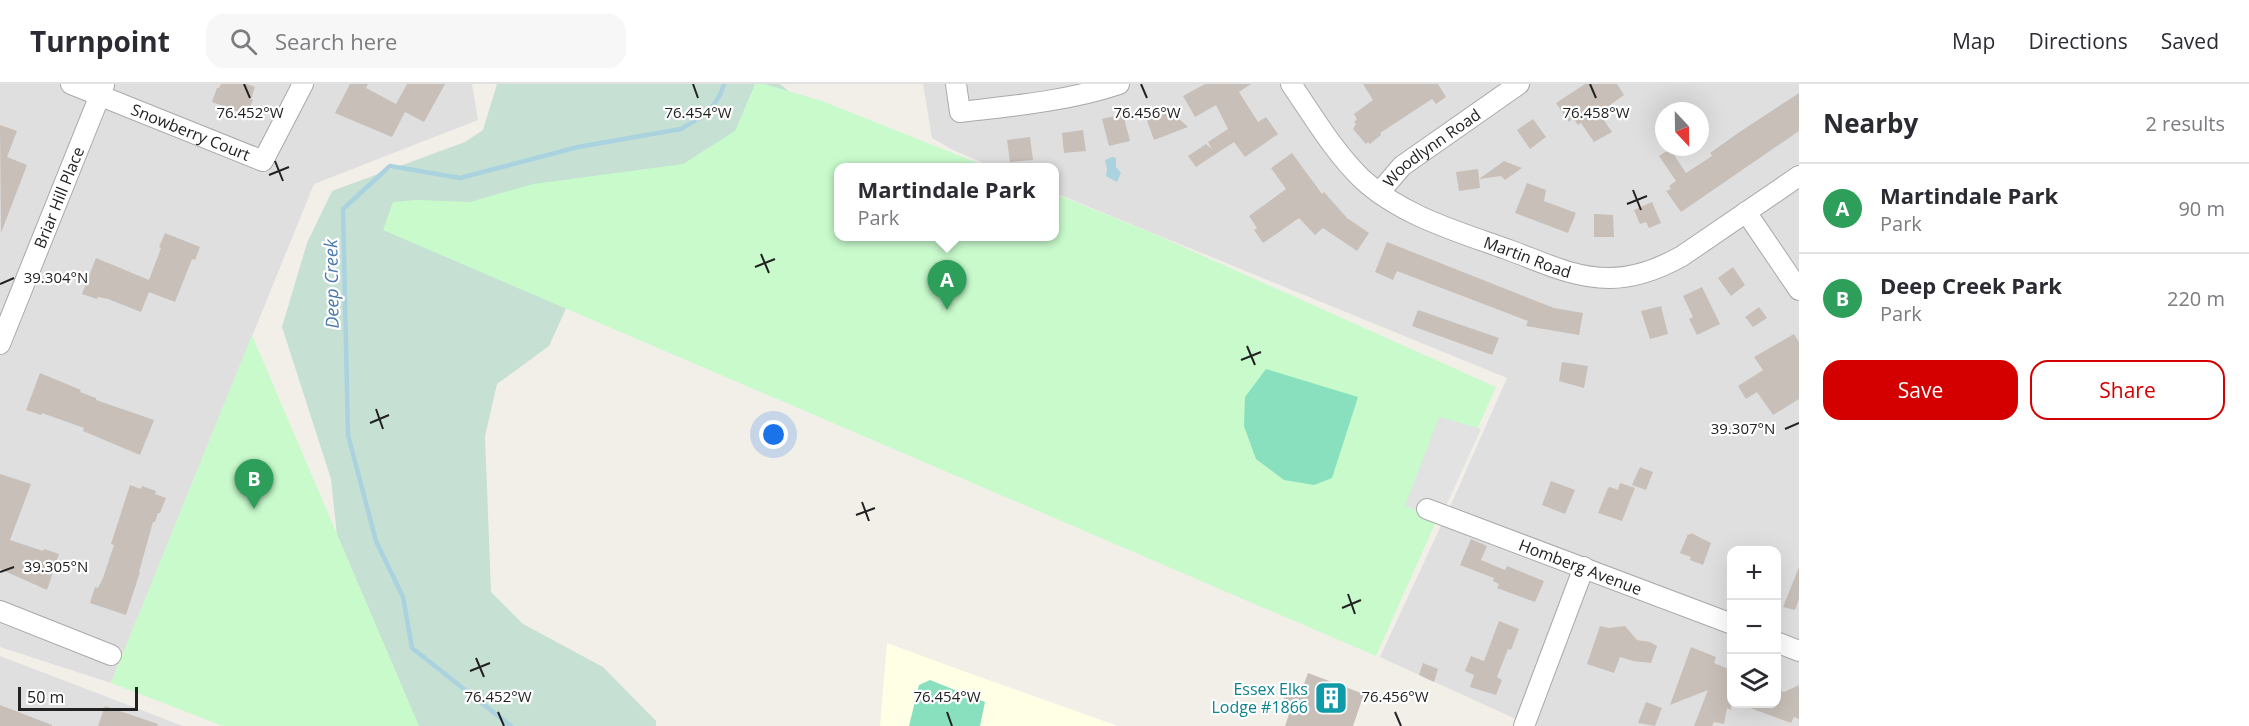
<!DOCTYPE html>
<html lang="en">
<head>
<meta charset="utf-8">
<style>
  body { margin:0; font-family:"Open Sans",sans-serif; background:#f7f7f7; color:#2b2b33 }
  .controls { position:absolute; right:18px; bottom:18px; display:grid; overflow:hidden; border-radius:12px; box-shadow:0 6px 24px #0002 }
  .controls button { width:54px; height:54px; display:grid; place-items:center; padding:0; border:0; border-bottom:2px solid #e1e1e2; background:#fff; color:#2b2b33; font:30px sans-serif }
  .compass { position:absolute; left:1655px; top:18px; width:54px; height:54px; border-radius:50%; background:#fff; box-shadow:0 6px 24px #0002; rotate:158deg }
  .scale { position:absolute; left:18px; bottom:15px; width:120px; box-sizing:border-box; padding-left:6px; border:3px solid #222; border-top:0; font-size:16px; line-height:21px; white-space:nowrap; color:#222; -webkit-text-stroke:4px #fff; paint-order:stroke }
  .you { position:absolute; left:774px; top:351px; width:21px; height:21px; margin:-15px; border:4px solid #fff; border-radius:50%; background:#1a73e8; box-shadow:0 0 0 9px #1a73e833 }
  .badge { display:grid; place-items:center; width:39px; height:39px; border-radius:50%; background:#d40000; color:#fff; font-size:20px; font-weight:700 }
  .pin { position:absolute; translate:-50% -50px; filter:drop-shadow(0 2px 3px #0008) }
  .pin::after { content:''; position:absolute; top:32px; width:21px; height:18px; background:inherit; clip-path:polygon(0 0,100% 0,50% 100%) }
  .popup { position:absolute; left:834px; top:79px; width:225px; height:78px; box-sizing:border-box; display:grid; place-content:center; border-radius:12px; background:#fff; filter:drop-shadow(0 2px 4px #0005); font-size:20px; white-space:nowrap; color:#7c7c81 }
  .popup b { font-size:22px; color:#2b2b33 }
  .popup::after { content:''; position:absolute; left:50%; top:100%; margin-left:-12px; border:12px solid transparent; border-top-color:#fff }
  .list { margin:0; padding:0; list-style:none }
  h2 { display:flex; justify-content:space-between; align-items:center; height:78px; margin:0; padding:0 24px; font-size:26px }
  h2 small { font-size:20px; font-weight:400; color:#7c7c81 }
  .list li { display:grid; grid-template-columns:39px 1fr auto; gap:18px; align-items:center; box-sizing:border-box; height:90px; padding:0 24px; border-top:2px solid #e1e1e2 }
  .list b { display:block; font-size:22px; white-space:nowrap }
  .list p { margin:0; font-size:20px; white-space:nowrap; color:#7c7c81 }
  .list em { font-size:20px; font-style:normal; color:#7c7c81 }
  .actions { display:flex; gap:12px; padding:18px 24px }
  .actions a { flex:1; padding:14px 0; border:2px solid #d40000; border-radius:18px; text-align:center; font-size:21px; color:#d40000 }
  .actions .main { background:#d40000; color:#fff }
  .icon { flex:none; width:33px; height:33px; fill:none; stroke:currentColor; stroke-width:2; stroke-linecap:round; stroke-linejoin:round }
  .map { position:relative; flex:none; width:1799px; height:642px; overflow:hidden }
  header { display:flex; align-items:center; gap:36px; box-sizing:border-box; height:84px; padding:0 30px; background:#fff; border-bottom:2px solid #e1e1e2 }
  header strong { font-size:28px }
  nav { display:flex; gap:33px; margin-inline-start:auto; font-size:21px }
  .search { width:420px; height:54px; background:#f7f7f7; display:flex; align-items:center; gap:15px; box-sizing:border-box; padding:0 21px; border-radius:18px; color:#7c7c81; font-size:22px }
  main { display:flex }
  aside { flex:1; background:#fff }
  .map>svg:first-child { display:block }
</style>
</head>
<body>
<header>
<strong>Turnpoint</strong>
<div class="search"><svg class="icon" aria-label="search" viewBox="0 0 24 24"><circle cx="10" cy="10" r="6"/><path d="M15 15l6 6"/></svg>Search here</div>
<nav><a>Map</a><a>Directions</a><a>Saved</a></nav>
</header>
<main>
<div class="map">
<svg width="1799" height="642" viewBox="0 0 1799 642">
  <rect width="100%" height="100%" fill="#f2efe9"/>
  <g fill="#e0dfdf" fill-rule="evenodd">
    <polygon points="0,0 472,0 478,36 314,100 111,599 0,563"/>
    <path d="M923,0h876v642h-268l-151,-69 73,-157 54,-122 -452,-185v-26h-62l-40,-17 -21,-12zM1664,27h36v36h-36zM1732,466h44v154h-44z"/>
    <polygon points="0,572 183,642 0,642"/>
  </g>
  <polygon fill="#ffffe5" points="887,559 963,587 1118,642 880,642"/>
  <polygon fill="#c6e0d4" points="497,0 780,0 816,30 594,163 549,262 497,300 485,352 491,508 523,540 603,583 656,637 656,642 414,642 347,546 331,395 282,243 307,159 332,107 465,58 483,46"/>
  <g fill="#c8facc">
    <polygon points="755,0 764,0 822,17 988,83 839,83 839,152 1055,152 1055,110 1152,149 1496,303 1376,572 383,146 393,118 417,116 470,118 533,100 683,80 735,47"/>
    <polygon points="252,251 419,642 223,642 111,599"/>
  </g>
  <g fill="#88e0be">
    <polygon points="1266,285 1358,313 1332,394 1314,401 1284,396 1256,375 1244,342 1245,313"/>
    <polygon points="930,596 985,618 980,642 909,642 919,601"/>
  </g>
  <polygon fill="#e2e2e2" points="1439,333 1481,345 1440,435 1405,422"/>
  <polygon fill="#aad3df" points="1112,73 1116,74 1116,83 1121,89 1117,98 1106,92 1107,85 1105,76"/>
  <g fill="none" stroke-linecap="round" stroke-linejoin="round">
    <polyline stroke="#aad3df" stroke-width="4.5" points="511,642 412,564 403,513 376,457 348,351 343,125 390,82 460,94 578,63 681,45 708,29 720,11 724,0"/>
  </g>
  <g fill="#c7bfb8">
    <polygon points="221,0 247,0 255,3 251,15 253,16 247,31 212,18 217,4 219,4"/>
    <polygon points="350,0 368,0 366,4 396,20 407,0 445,0 424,38 405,28 392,53 335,29"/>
    <polygon points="1205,0 1251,0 1239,8 1258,38 1266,33 1278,50 1245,73 1234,58 1196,83 1188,72 1206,60 1212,65 1208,58 1228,45 1216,21 1195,33 1183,12"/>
    <polygon points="1363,0 1438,0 1446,13 1436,20 1432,15 1380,49 1381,51 1370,60 1368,58 1366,60 1353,45 1356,40 1354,38 1357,35 1354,30 1373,16"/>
    <polygon points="1585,0 1617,0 1624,11 1599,29 1612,48 1594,58 1581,39 1578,41 1573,34 1569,38 1556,19"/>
    <polygon points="1799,9 1799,47 1681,128 1666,107 1671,105 1669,102 1676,97 1659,72 1670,65 1686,89 1712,72 1710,69 1738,49"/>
    <polygon points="1164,21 1188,43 1154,56 1144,28"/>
    <polygon points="1123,30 1130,57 1109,62 1102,35"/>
    <polygon points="1533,35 1546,53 1530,65 1517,46"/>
    <polygon points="0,41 17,47 7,73 27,81 1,149"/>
    <polygon points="1083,46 1086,67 1064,69 1062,49"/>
    <polygon points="1030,53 1033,76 1010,78 1007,56"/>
    <polygon points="1292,69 1322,110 1324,108 1347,134 1369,149 1357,167 1323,144 1315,151 1299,134 1263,159 1254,146 1257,144 1249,132 1286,105 1271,84"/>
    <polygon points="1504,77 1522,84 1505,96 1501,92 1479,95"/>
    <polygon points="1478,85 1480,104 1459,107 1456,88"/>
    <polygon points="1527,99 1546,106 1544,117 1576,129 1568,149 1515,129"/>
    <polygon points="1652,118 1661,139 1649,144 1646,138 1640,140 1634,126"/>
    <polygon points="1594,130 1613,131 1614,153 1594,153"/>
    <polygon points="165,149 200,163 195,176 192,175 175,218 149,208 141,228 108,215 98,213 97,215 82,210 96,174 149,196 161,164 159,163"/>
    <polygon points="1387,158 1554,224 1583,229 1579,251 1526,242 1528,237 1397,187 1393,196 1375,188"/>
    <polygon points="1733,183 1745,201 1731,212 1718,194"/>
    <polygon points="1702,203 1720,240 1697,251 1689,235 1693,233 1683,212"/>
    <polygon points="1661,222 1668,250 1650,255 1641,227"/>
    <polygon points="1759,223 1767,234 1753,243 1745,233"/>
    <polygon points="1418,226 1499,254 1492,271 1412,242"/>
    <polygon points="1794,250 1799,258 1799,315 1773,331 1757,308 1746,315 1738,302 1763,286 1754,273"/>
    <polygon points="1562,278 1588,282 1584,304 1559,297"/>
    <polygon points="40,289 81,306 80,308 96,314 96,316 154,336 140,371 83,347 84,344 42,329 41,331 26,326"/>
    <polygon points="1640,383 1653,388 1646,406 1632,401"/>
    <polygon points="0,390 31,400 10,456 43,467 44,465 59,470 47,506 0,485"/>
    <polygon points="1551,397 1575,406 1565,430 1542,421"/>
    <polygon points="1620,399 1635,404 1622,437 1598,429 1608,404 1610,403 1618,406"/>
    <polygon points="130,401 141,405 142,402 156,407 155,410 166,414 160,429 158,429 155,438 153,438 139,488 140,488 126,531 90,519 95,503 98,504 103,494 114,461 111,460"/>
    <polygon points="1691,449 1711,459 1703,481 1690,476 1691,473 1680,469 1688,450 1690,451"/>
    <polygon points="1471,455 1487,462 1481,476 1505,486 1507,482 1544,497 1535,518 1497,504 1499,500 1493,497 1494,494 1460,481"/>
    <polygon points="1799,483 1799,515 1795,526 1783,523"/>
    <polygon points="1499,537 1519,545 1511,566 1508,565 1497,593 1502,596 1496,611 1470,603 1474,591 1465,587 1471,572 1484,577"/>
    <polygon points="1600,542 1609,544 1625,542 1637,556 1650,558 1657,562 1651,579 1633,577 1620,573 1614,589 1587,580"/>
    <polygon points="1691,563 1716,573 1714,579 1731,586 1731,626 1727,624 1724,640 1714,638 1712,642 1694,642 1708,606 1670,621"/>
    <polygon points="1423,579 1438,585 1434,598 1419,591"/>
    <polygon points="1308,589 1364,610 1353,642 1285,642 1289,630 1279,626 1287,606 1300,611"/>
    <polygon points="1799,601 1799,635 1794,633 1791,639 1742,621 1776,620 1776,605 1784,608"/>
    <polygon points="1646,618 1662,624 1655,642 1638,639"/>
    <polygon points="0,621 52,641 52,642 0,642"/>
    <polygon points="105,622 158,640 157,642 98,642"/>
  </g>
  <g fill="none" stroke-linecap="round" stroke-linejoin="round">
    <defs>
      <g id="minor">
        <path id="s1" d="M71,0l192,77 40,-77"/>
        <path d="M956,0l4,28c53,-6 108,-11 159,-28"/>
        <path id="s2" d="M1291,0c22,32 43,68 71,95 40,37 97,53 147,71 33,12 64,28 100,28 27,0 50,-9 73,-22l117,-80"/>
        <path id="s3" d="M1379,109l23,-27 117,-82"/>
        <polyline points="1746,128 1799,206"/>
        <path id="s4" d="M0,260l104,-259"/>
        <path id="s5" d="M1427,425l305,115"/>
        <polyline points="0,527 111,571"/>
        <polyline points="1776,558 1799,567"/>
        <polyline points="1524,642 1584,483"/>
      </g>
    </defs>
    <use href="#minor" stroke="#a9a9a9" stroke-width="22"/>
    <use href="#minor" stroke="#fff" stroke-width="20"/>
  </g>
  <path fill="none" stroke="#222" stroke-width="2" d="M244,0l6,14M693,0l5,14M1141,0l6,14M1590,0l6,14M275,77l8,20M269,91l20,-8M1633,106l8,20M1627,120l20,-8M761,170l8,19M755,183l20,-8M0,200l14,-6M1247,262l8,19M1241,276l20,-8M376,325l7,20M370,339l19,-8M1785,345l14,-6M862,418l7,19M856,431l19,-7M0,488l14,-5M1348,510l7,20M1342,524l19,-8M476,574l8,19M470,587l20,-8M498,628l6,14M947,628l5,14M1395,628l6,14"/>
  <defs>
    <symbol id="building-square" viewBox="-11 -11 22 22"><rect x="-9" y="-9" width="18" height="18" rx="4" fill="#0f9aa8" stroke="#fff"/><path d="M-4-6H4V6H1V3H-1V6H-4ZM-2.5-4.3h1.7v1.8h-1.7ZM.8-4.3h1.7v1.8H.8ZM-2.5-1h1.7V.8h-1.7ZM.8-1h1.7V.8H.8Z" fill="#fff"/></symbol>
  </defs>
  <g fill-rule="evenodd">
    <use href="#building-square" x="1312" y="595" width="38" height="38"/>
  </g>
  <g text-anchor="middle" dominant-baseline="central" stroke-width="4.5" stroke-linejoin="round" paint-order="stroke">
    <g font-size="16" fill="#222" stroke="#fff">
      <text stroke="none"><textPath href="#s1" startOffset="129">Snowberry Court</textPath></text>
      <text stroke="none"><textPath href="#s3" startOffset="70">Woodlynn Road</textPath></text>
      <text stroke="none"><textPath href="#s4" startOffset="158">Briar Hill Place</textPath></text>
      <text stroke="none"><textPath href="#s2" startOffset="303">Martin Road</textPath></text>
      <text stroke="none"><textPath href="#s5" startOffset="164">Homberg Avenue</textPath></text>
    </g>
    <g font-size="16" fill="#0d838f" stroke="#fff" text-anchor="end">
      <text x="1308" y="605">Essex Elks<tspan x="1308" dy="18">Lodge #1866</tspan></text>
    </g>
    <g font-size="18" font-style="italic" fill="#4a7aab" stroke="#fff">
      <text transform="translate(331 200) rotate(-91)">Deep Creek</text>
    </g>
  </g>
  <g font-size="15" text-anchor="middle" fill="#222" stroke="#fff" stroke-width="4.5" stroke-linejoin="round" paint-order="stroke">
    <text x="698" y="34">76.454°W</text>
    <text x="250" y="34">76.452°W</text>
    <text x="1147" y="34">76.456°W</text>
    <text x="1596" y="34">76.458°W</text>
    <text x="56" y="199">39.304°N</text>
    <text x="1743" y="350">39.307°N</text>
    <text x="56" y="488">39.305°N</text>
    <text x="498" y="618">76.452°W</text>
    <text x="947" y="618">76.454°W</text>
    <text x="1395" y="618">76.456°W</text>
  </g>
</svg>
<div class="controls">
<button>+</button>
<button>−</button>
<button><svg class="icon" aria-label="layers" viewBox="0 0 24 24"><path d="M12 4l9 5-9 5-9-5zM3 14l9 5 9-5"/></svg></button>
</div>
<svg class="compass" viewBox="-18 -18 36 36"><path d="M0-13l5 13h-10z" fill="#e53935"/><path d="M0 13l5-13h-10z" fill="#7c7c81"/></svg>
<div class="scale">50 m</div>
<div class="you"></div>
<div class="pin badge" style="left:947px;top:226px;background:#2e9e5b">A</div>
<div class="popup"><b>Martindale Park</b>Park</div>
<div class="pin badge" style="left:254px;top:425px;background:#2e9e5b">B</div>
</div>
<aside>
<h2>Nearby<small>2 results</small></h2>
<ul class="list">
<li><span class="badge" style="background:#2e9e5b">A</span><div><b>Martindale Park</b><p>Park</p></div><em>90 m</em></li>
<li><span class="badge" style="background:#2e9e5b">B</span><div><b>Deep Creek Park</b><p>Park</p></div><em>220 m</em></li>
</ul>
<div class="actions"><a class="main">Save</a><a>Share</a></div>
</aside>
</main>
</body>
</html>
